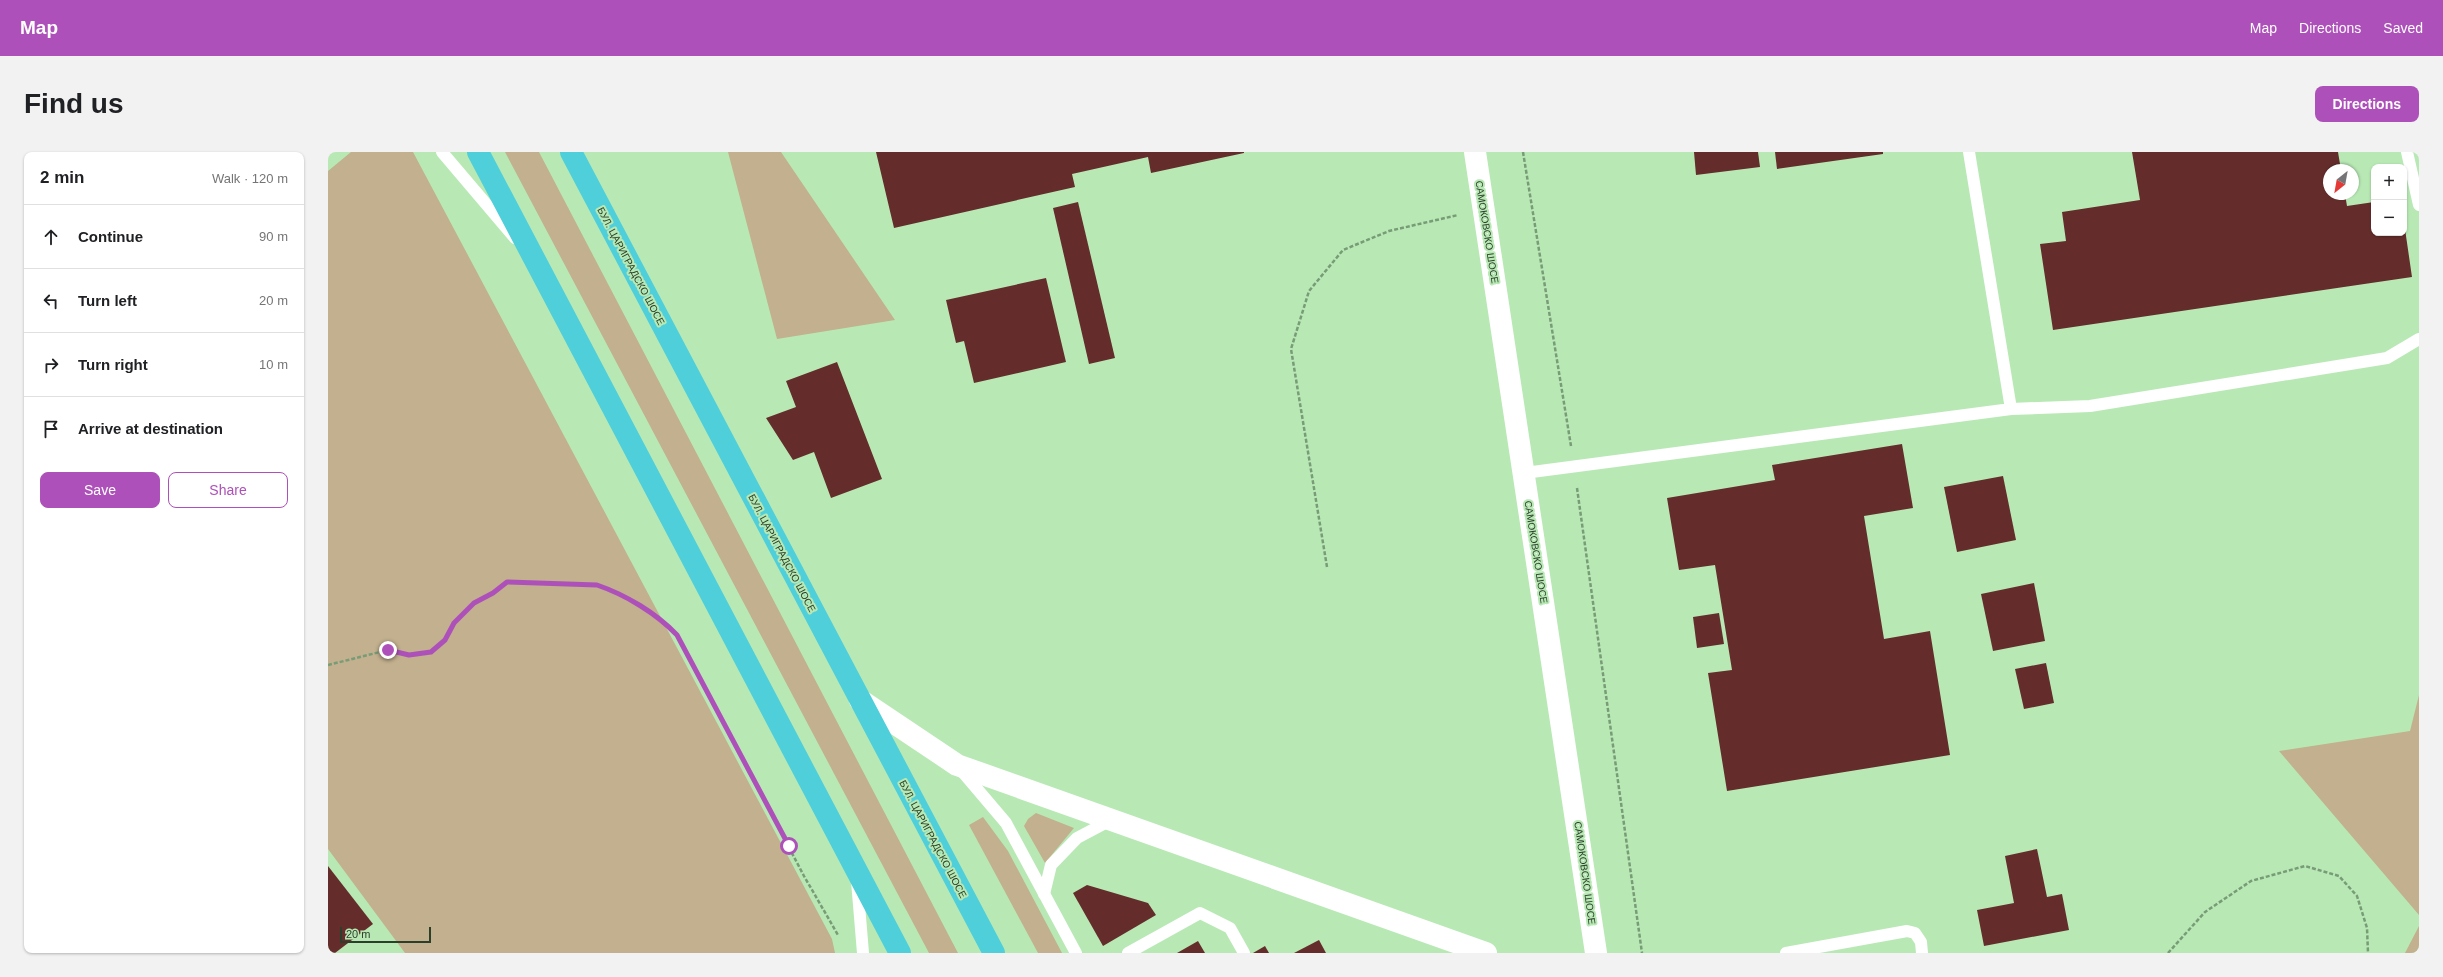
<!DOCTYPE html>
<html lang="en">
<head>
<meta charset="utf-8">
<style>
  body { margin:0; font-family:Arial,sans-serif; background:#f2f2f2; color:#202124 }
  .controls { position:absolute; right:12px; top:12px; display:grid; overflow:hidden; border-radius:8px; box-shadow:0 1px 3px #0004 }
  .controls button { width:36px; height:36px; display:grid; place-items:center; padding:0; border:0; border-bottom:1px solid #e0e0e0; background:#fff; color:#202124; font:20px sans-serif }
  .compass { position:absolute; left:1995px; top:12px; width:36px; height:36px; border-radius:50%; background:#fff; box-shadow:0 1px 3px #0004; rotate:211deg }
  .scale { position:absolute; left:12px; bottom:10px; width:91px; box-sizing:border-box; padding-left:4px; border:2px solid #2b3f2a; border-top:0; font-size:11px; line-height:14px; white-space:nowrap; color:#2b3f2a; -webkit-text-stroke:3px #b8e9b5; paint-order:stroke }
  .stop { position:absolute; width:12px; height:12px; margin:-9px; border:3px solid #ae50b9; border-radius:50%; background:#fff }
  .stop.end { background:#ae50b9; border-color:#fff; box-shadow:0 1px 4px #0008 }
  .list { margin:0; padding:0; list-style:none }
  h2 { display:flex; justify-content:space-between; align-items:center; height:52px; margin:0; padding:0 16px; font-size:17px }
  h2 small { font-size:13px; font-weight:400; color:#757577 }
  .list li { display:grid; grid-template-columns:26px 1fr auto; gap:12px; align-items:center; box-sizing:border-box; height:64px; padding:0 16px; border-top:1px solid #e0e0e0 }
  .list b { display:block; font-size:15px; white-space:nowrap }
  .list em { font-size:13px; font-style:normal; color:#757577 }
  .actions { display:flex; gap:8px; padding:12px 16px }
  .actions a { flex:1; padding:9px 0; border:1px solid #ae50b9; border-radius:8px; text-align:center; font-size:14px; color:#ae50b9 }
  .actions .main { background:#ae50b9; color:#fff }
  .icon { flex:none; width:22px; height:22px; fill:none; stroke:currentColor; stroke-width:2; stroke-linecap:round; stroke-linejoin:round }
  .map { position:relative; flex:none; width:2091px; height:801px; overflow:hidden; border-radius:8px }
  header { display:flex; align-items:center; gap:24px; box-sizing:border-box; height:56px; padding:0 20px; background:#ae50b9; color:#fff }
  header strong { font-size:19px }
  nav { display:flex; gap:22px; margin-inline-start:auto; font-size:14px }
  .intro { display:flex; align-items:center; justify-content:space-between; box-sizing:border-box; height:96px; padding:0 24px }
  h1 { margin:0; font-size:28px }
  .button { padding:10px 18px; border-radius:8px; background:#ae50b9; color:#fff; font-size:14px; font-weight:700 }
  main { display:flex; gap:24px; padding:0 24px }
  aside { flex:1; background:#fff; border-radius:8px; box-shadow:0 1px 3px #0004 }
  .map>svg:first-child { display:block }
</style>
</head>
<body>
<header>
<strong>Map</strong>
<nav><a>Map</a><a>Directions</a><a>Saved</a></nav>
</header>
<div class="intro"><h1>Find us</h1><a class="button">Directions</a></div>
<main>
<aside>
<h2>2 min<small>Walk · 120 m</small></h2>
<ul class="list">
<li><svg class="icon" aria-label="ahead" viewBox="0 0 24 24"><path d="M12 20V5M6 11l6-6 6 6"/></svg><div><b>Continue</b></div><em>90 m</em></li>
<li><svg class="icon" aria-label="left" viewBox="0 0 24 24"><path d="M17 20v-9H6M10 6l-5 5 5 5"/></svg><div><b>Turn left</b></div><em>20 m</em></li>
<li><svg class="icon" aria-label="right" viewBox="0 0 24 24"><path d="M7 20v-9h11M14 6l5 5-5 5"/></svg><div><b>Turn right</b></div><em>10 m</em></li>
<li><svg class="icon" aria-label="arrive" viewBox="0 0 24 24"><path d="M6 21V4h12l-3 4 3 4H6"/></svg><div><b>Arrive at destination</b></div></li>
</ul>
<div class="actions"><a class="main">Save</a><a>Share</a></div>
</aside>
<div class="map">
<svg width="2091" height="801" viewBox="0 0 2091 801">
  <rect width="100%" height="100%" fill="#b8e9b5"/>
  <g fill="#c2b08e">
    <polygon points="23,0 85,0 504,787 507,801 77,801 0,697 0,19"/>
    <polygon points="177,0 211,0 630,801 601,801"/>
    <polygon points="400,0 453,0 567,168 449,187"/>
    <polygon points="2091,543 2091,763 1951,599 2082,579"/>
    <polygon points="708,661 746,676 717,711 696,674 700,667"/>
    <polygon points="655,665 680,699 734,801 710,801 641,673"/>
    <polygon points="2091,774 2091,801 2077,801"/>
  </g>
  <g fill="#642d2b">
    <polygon points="548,0 916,0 916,1 823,21 820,5 744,22 747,35 566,76"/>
    <polygon points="1366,0 1430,0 1432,15 1368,23"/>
    <polygon points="1447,0 1555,0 1555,2 1449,17"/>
    <polygon points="1804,0 2010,0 2013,18 2001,18 2001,42 2017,42 2019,54 2046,50 2046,81 2076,81 2077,77 2084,125 1725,178 1712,92 1738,89 1734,60 1812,48"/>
    <polygon points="750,50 787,206 761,212 725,56"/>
    <polygon points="718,126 738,210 646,231 636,189 628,191 618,148"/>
    <polygon points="509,210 554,327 503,346 486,300 465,308 438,266 468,255 458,229"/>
    <polygon points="1574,292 1585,356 1536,364 1556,487 1602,479 1622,603 1399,639 1380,521 1404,518 1387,413 1351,418 1339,346 1447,328 1444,313"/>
    <polygon points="1675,324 1688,388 1629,400 1616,335"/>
    <polygon points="1706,431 1717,489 1665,499 1653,442"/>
    <polygon points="1391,461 1396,492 1369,496 1365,465"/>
    <polygon points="1718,511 1726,551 1696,557 1687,517"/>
    <polygon points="1709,697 1719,745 1734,742 1741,778 1656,794 1649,758 1686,751 1677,704"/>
    <polygon points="0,714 45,772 7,801 0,801"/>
    <polygon points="759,733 820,751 828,763 775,794 745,741"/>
    <polygon points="991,788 998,801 966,801"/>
    <polygon points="870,789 877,801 849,801"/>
    <polygon points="937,794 941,801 925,801"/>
  </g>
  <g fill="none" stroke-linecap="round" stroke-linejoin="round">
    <g stroke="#789c76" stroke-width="2.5" stroke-dasharray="4 2" stroke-linecap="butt">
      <polyline points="1195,0 1243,294"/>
      <polyline points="1249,336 1314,801"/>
      <polyline points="999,415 963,197 981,139 1015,98 1061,79 1130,63"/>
      <path d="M0,513l60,-15 21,5 22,-3 14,-12 9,-17 20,-20 19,-10 14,-11 90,3c29,10 59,28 80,50l127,241 34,59"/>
      <polyline points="1840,801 1877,760 1923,729 1977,714 2011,724 2029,744 2039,776 2040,801"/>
    </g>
    <g stroke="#fff" stroke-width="12">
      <polyline points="114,0 187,86"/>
      <polyline points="2079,0 2091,53"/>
      <polyline points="1683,257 1762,254 2059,206 2091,187"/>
      <polyline points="1196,321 1683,257 1641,0"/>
      <polyline points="633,618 678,671 748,801"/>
      <polyline points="529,729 535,801"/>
      <polyline points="716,742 723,713 749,686 783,668"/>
      <polyline points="800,801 872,761 902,776 916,801"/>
      <polyline points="1458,801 1579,779 1587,781 1593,790 1594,801"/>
    </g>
    <polyline stroke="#fff" stroke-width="22" points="532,548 629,613 1158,801"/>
    <polyline stroke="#fff" stroke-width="22" points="1147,0 1268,801"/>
    <g stroke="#4fcfda" stroke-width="22">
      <polyline points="150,0 572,801"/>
      <polyline points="243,0 666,801"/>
    </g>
  </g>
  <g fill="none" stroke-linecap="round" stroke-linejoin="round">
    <path stroke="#ae50b9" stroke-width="5" d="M60,498l21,5 22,-3 14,-12 9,-17 20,-20 19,-10 14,-11 90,3c29,10 59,28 80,50l112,211"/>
  </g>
  <g text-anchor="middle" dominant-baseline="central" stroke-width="4" stroke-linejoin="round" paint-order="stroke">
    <g font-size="10" fill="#2b3f2a" stroke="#b8e9b5">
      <text transform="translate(1159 80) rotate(81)">САМОКОВСКО ШОСЕ</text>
      <text transform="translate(303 114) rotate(62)">БУЛ. ЦАРИГРАДСКО ШОСЕ</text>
      <text transform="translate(1208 400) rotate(81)">САМОКОВСКО ШОСЕ</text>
      <text transform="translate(454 401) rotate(62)">БУЛ. ЦАРИГРАДСКО ШОСЕ</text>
      <text transform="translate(605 687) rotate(62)">БУЛ. ЦАРИГРАДСКО ШОСЕ</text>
      <text transform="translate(1257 721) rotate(82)">САМОКОВСКО ШОСЕ</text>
    </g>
  </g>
</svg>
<div class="controls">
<button>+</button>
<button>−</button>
</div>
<svg class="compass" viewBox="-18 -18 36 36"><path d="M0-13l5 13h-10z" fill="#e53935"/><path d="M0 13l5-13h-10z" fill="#757577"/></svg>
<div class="scale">20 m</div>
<div class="stop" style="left:461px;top:694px"></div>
<div class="stop end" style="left:60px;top:498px"></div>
</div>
</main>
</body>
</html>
